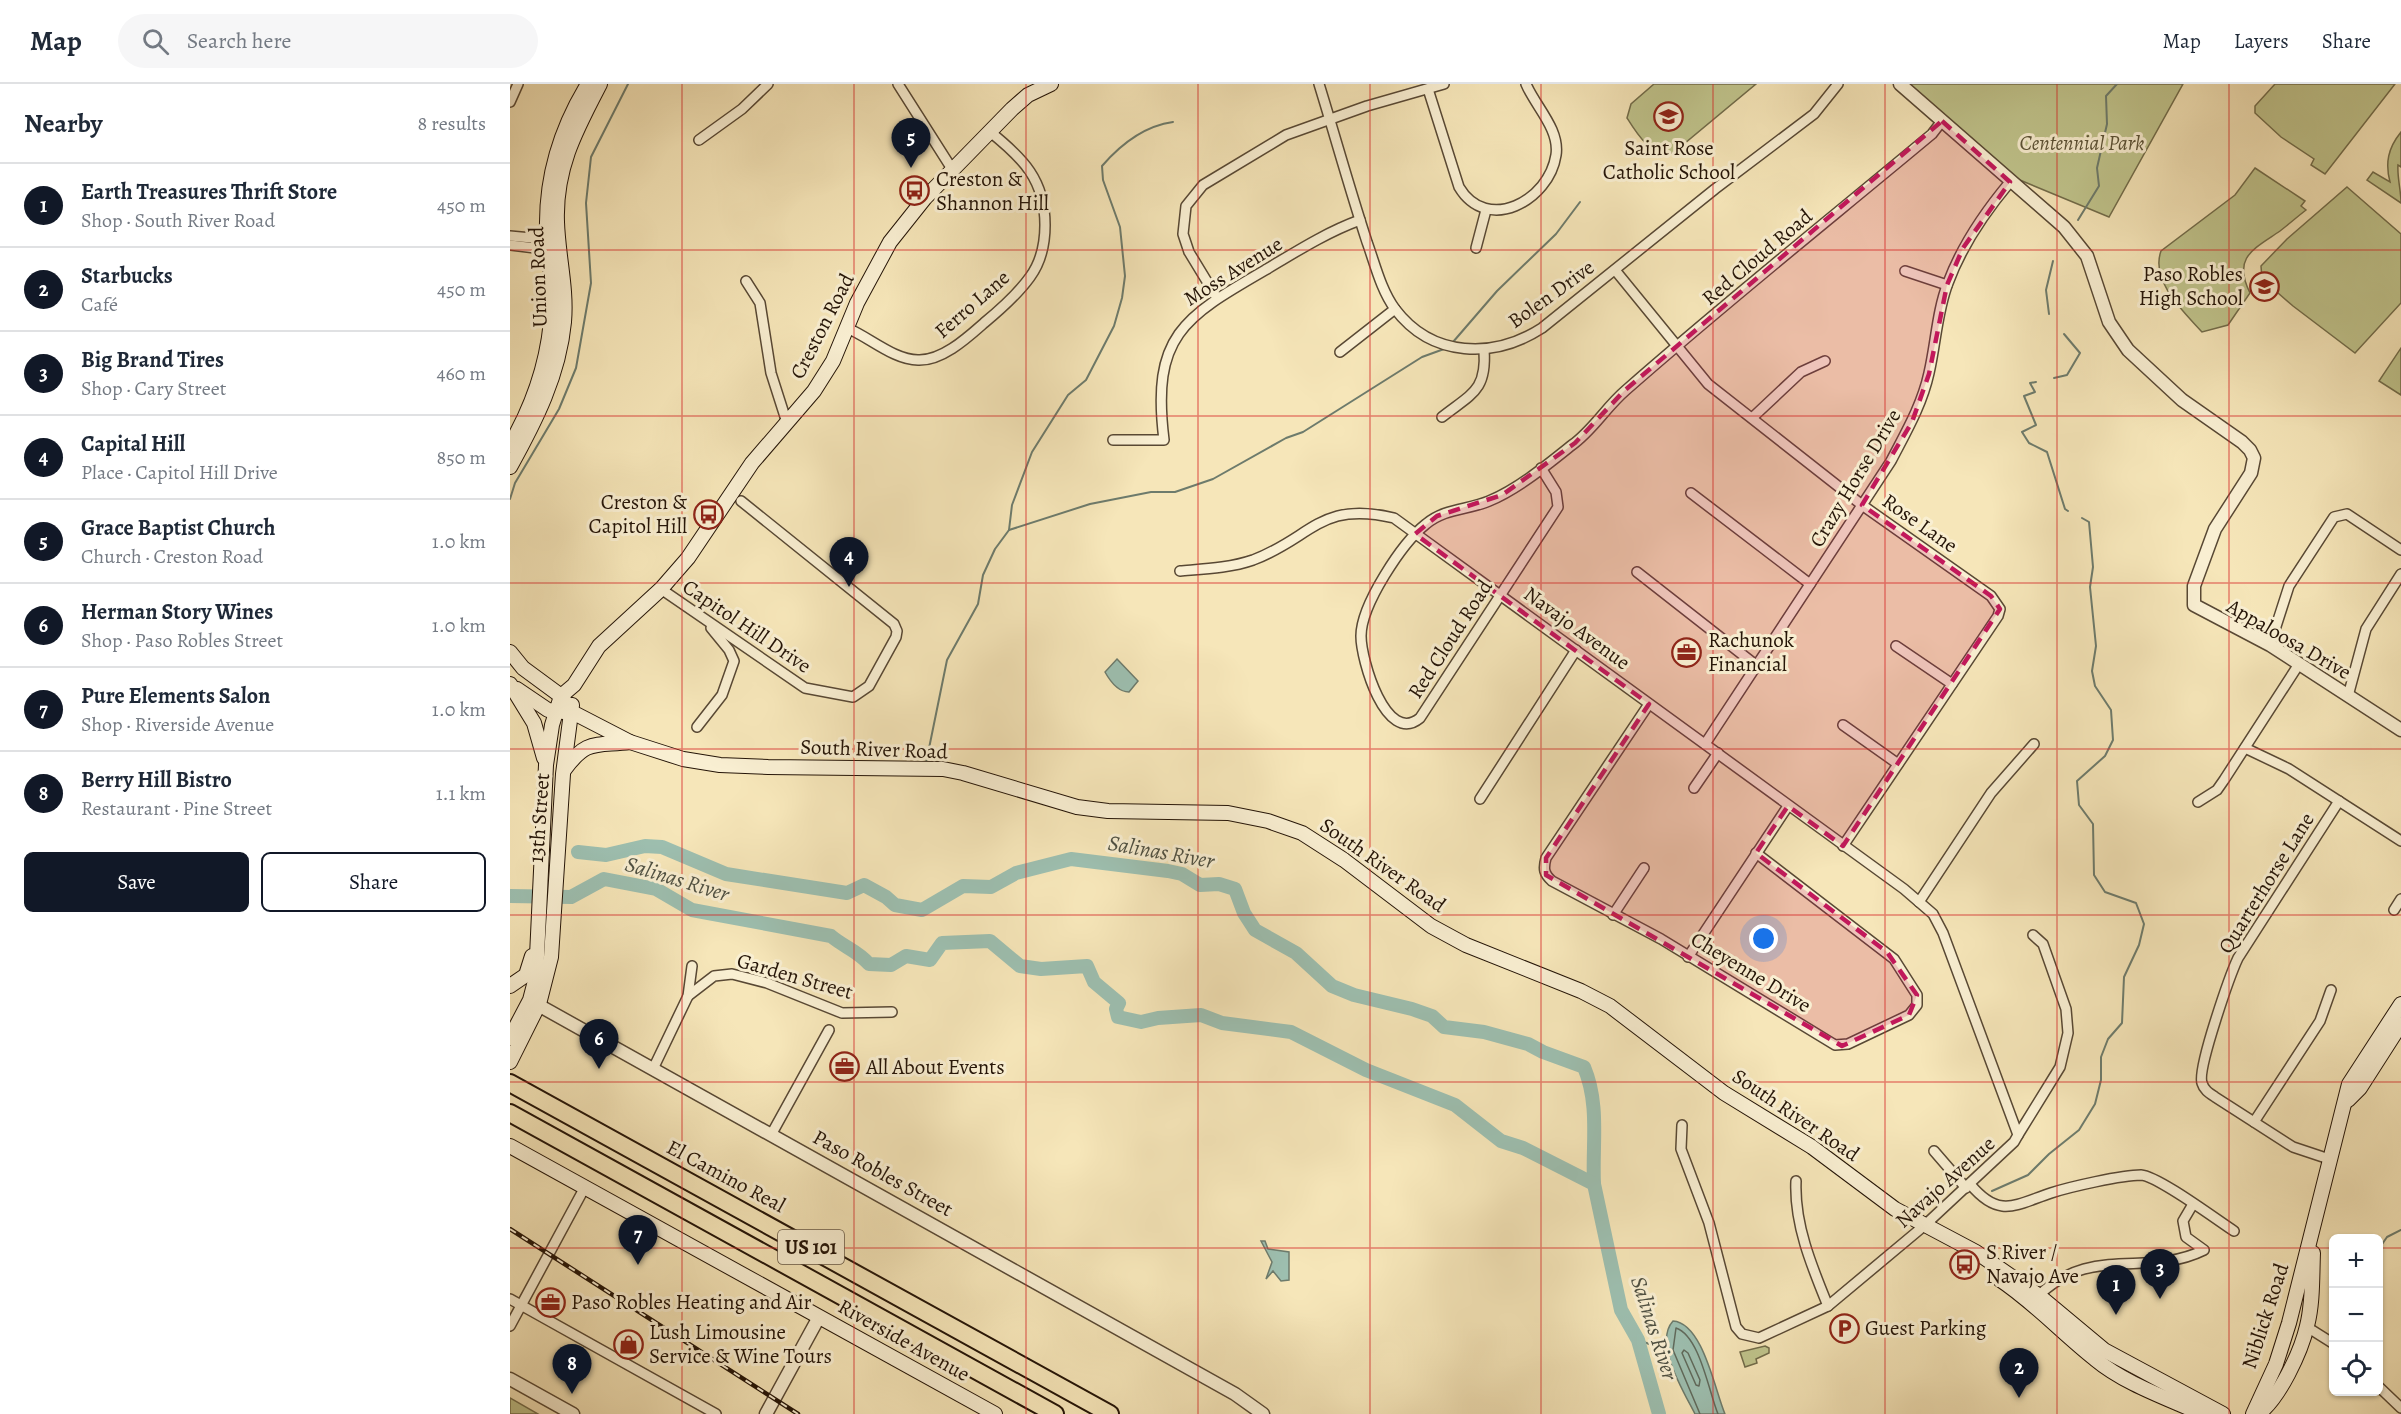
<!DOCTYPE html>
<html lang="en">
<head>
<meta charset="utf-8">
<style>
  body { margin:0; font-family:Alegreya,serif; background:#f6f6f7; color:#1f2937 }
  .controls { position:absolute; right:18px; bottom:18px; display:grid; overflow:hidden; border-radius:9px; box-shadow:0 2px 4px #0004 }
  .controls button { width:54px; height:54px; display:grid; place-items:center; padding:0; border:0; border-bottom:2px solid #e0e1e3; background:#fff; color:#1f2937; font:30px sans-serif }
  .you { position:absolute; left:1254px; top:855px; width:21px; height:21px; margin:-15px; border:4px solid #fff; border-radius:50%; background:#1a73e8; box-shadow:0 0 0 9px #1a73e833 }
  .badge { display:grid; place-items:center; width:39px; height:39px; border-radius:50%; background:#111827; color:#fff; font-size:20px; font-weight:700 }
  .pin { position:absolute; translate:-50% -50px; filter:drop-shadow(0 2px 3px #0008) }
  .pin::after { content:''; position:absolute; top:32px; width:21px; height:18px; background:inherit; clip-path:polygon(0 0,100% 0,50% 100%) }
  .list { margin:0; padding:0; list-style:none }
  h2 { display:flex; justify-content:space-between; align-items:center; height:78px; margin:0; padding:0 24px; font-size:26px }
  h2 small { font-size:20px; font-weight:400; color:#747a83 }
  .list li { display:grid; grid-template-columns:39px 1fr auto; gap:18px; align-items:center; box-sizing:border-box; height:84px; padding:0 24px; border-top:2px solid #e0e1e3 }
  .list b { display:block; font-size:22px; white-space:nowrap }
  .list p { margin:0; font-size:20px; white-space:nowrap; color:#747a83 }
  .list em { font-size:20px; font-style:normal; color:#747a83 }
  .actions { display:flex; gap:12px; padding:18px 24px }
  .actions a { flex:1; padding:14px 0; border:2px solid #111827; border-radius:9px; text-align:center; font-size:21px; color:#111827 }
  .actions .main { background:#111827; color:#fff }
  .icon { flex:none; width:33px; height:33px; fill:none; stroke:currentColor; stroke-width:2; stroke-linecap:round; stroke-linejoin:round }
  .map { position:relative; flex:none; width:1891px; height:1330px; overflow:hidden }
  header { display:flex; align-items:center; gap:36px; box-sizing:border-box; height:84px; padding:0 30px; background:#fff; border-bottom:2px solid #e0e1e3 }
  header strong { font-size:28px }
  nav { display:flex; gap:33px; margin-inline-start:auto; font-size:21px }
  .search { width:420px; height:54px; background:#f6f6f7; display:flex; align-items:center; gap:15px; box-sizing:border-box; padding:0 21px; border-radius:33px; color:#747a83; font-size:22px }
  main { display:flex }
  aside { flex:1; background:#fff }
  .map>svg:first-child { display:block }
</style>
</head>
<body>
<header>
<strong>Map</strong>
<div class="search"><svg class="icon" aria-label="search" viewBox="0 0 24 24"><circle cx="10" cy="10" r="6"/><path d="M15 15l6 6"/></svg>Search here</div>
<nav><a>Map</a><a>Layers</a><a>Share</a></nav>
</header>
<main>
<aside>
<h2>Nearby<small>8 results</small></h2>
<ul class="list">
<li><span class="badge">1</span><div><b>Earth Treasures Thrift Store</b><p>Shop · South River Road</p></div><em>450 m</em></li>
<li><span class="badge">2</span><div><b>Starbucks</b><p>Café</p></div><em>450 m</em></li>
<li><span class="badge">3</span><div><b>Big Brand Tires</b><p>Shop · Cary Street</p></div><em>460 m</em></li>
<li><span class="badge">4</span><div><b>Capital Hill</b><p>Place · Capitol Hill Drive</p></div><em>850 m</em></li>
<li><span class="badge">5</span><div><b>Grace Baptist Church</b><p>Church · Creston Road</p></div><em>1.0 km</em></li>
<li><span class="badge">6</span><div><b>Herman Story Wines</b><p>Shop · Paso Robles Street</p></div><em>1.0 km</em></li>
<li><span class="badge">7</span><div><b>Pure Elements Salon</b><p>Shop · Riverside Avenue</p></div><em>1.0 km</em></li>
<li><span class="badge">8</span><div><b>Berry Hill Bistro</b><p>Restaurant · Pine Street</p></div><em>1.1 km</em></li>
</ul>
<div class="actions"><a class="main">Save</a><a>Share</a></div>
</aside>
<div class="map">
<svg width="1891" height="1330" viewBox="0 0 1891 1330">
  <rect width="100%" height="100%" fill="#f6e6b9"/>
  <filter id="stains"><feTurbulence type="fractalNoise" baseFrequency=".00333" numOctaves="4"/><feColorMatrix values="0 0 0 0 .2 0 0 0 0 .09 0 0 0 0 .02 0 0 0 .5 -.17"/></filter>
  <radialGradient id="worn" r=".72"><stop offset=".6" stop-color="#630" stop-opacity="0"/><stop offset="1" stop-color="#630" stop-opacity=".3"/></radialGradient>
  <g fill="#c0c48c" stroke="#726c4a" stroke-width="1.5">
    <path d="M1144,0h102l-83,69c-22,4 -36,-19 -46,-35l4,-14z"/>
    <polygon points="1390,0 1673,0 1599,133 1488,87"/>
    <polygon points="1765,0 1885,0 1815,90 1801,81 1804,75 1771,53 1745,29 1745,22"/>
    <path d="M1891,48v35l-3,-2c-1,12 3,25 3,38l-34,-23 6,-8 17,10c-5,-19 -2,-34 11,-50z"/>
    <path d="M1745,84l50,33 -4,5 5,4c-9,7 -17,14 -26,21 -26,18 -48,26 -30,62l-22,32 -26,7c-18,-20 -52,-51 -41,-81l74,-56z"/>
    <polygon points="1837,103 1891,150 1891,219 1845,269 1783,222 1752,195 1751,182 1777,155"/>
    <polygon points="1891,264 1891,311 1869,297"/>
    <polygon points="1255,1262 1259,1264 1259,1269 1246,1275 1247,1279 1235,1283 1230,1268"/>
    <polygon points="0,1314 28,1330 0,1330"/>
  </g>
  <g fill="#9dbfb0" stroke="#6d7b6c" stroke-width="1.5">
    <path d="M607,575l21,22 -9,11c-11,0 -19,-11 -24,-20z"/>
    <polygon points="751,1157 755,1157 758,1165 779,1168 779,1196 771,1197 763,1187 756,1195 762,1178"/>
    <path d="M1163,1237c30,2 42,70 52,93h-30c-11,-22 -42,-71 -22,-93z"/>
  </g>
  <g fill="none" stroke-linecap="round" stroke-linejoin="round">
    <g stroke="#606a5c" stroke-width="1.5">
      <polygon points="1174,1266 1178,1269 1190,1296 1189,1302 1186,1301 1172,1269"/>
      <path d="M1190,1330l-27,-64 3,-22c24,8 33,65 42,86"/>
    </g>
    <g stroke="#6d7b6c" stroke-width="2">
      <polyline points="1568,136 1589,102 1587,84 1597,40 1596,12 1607,0"/>
      <polyline points="1539,230 1536,206 1543,177"/>
      <polyline points="943,258 987,207 1046,150 1070,118"/>
      <polyline points="1544,294 1557,291 1570,269 1554,250"/>
      <polyline points="1526,298 1520,299 1525,308 1514,312 1526,341 1512,348 1519,359 1537,368 1555,425 1558,427"/>
      <polyline points="0,415 5,399 49,325 66,284 81,199 76,119 81,73 118,0"/>
      <polyline points="499,446 580,420 641,408 665,408 703,395 776,354 793,348 912,273 934,265"/>
      <path d="M416,679l21,-103 31,-56 5,-29 12,-26 14,-19 3,-25 20,-53 36,-57 18,-15 28,-54 8,-28 3,-22 -5,-49 -17,-47 -1,-14c19,-22 42,-40 71,-44"/>
      <polyline points="1482,1107 1518,1091 1539,1070 1569,1046 1585,1020 1591,996 1591,973 1598,955 1612,939 1614,893 1629,861 1634,840 1626,819 1595,808 1584,791 1583,740 1569,721 1567,697 1595,672 1603,656 1601,626 1585,602 1582,587 1586,562 1580,503 1583,483 1579,438 1572,434"/>
      <polyline points="1868,1166 1877,1153 1891,1146"/>
      <polyline points="1128,1256 1159,1267"/>
    </g>
    <g stroke="#9dbfb0" stroke-width="14">
      <path d="M68,768l28,3 39,-9 17,1 64,27 121,19 17,-8 22,12 9,8 27,5 41,-24 28,1 25,-14 55,-14 97,12 14,3 18,11 19,-1 16,5 9,24 11,17 41,23 36,33 22,9 58,14 20,7 12,11 40,5 44,12 15,8 41,15c16,38 8,77 10,117"/>
      <path d="M0,812l61,1 33,-18 52,10 36,21 139,26c13,11 27,15 38,28l22,1 15,-9 24,4 12,-17 48,-2 30,25 21,3 46,-3 7,16 25,21 -3,6 2,8 23,5 17,-4 43,-3 21,8 69,9 75,38 89,35 46,36 22,7 71,36 27,126 17,30 21,74"/>
    </g>
    <defs>
      <g id="minor">
        <polyline points="388,0 442,85"/>
        <path d="M809,0c16,52 31,106 48,158 8,22 14,48 28,67 37,49 99,50 147,19l173,-139 99,-75 24,-30"/>
        <path d="M918,5l31,98c28,47 90,14 97,-32 4,-26 -21,-49 -30,-71"/>
        <polyline points="0,18 8,0"/>
        <polyline points="189,56 232,25 258,0"/>
        <polyline points="0,152 43,156"/>
        <polyline points="0,161 42,166"/>
        <polyline points="966,164 976,126"/>
        <polyline points="1105,186 1198,300 1352,421 1481,512 1490,525 1488,532 1333,762"/>
        <polyline points="1395,187 1437,201"/>
        <polyline points="236,197 250,219 261,289 277,339"/>
        <polyline points="707,214 679,168 673,150 676,122 693,101 776,51 857,22 934,0"/>
        <path d="M337,244c22,9 47,32 71,32 24,1 49,-22 66,-37 17,-14 33,-28 46,-46 11,-15 15,-33 15,-52 0,-45 -22,-67 -56,-94"/>
        <polyline points="830,268 885,225"/>
        <path d="M932,333c29,-23 45,-26 42,-67"/>
        <polyline points="1242,334 1291,288 1315,277"/>
        <path d="M603,356h51c-13,-105 20,-123 103,-171 30,-18 60,-37 93,-49"/>
        <path d="M1031,384l15,24 2,15 -138,211c-34,28 -59,-58 -59,-82 0,-31 41,-93 65,-112 19,-16 42,-14 63,-23 29,-12 58,-36 83,-56 21,-15 34,-38 54,-55 100,-88 204,-171 306,-256l10,-13"/>
        <polyline points="1181,409 1300,500"/>
        <path d="M670,487c23,-2 50,-3 73,-11 59,-22 67,-60 141,-42l510,371 29,25 10,19 75,202 -4,7 -89,83 -97,81 -69,32 -17,-4 -6,-7 -27,-104 -28,-74 1,-24"/>
        <polyline points="1127,488 1247,582"/>
        <polyline points="151,505 295,604 343,613 359,602 386,553 387,547 384,540 231,417"/>
        <polyline points="1760,561 1779,502 1824,433 1837,430 1891,466"/>
        <polyline points="1386,562 1442,600"/>
        <polyline points="1838,612 1856,545 1891,490"/>
        <path d="M1139,620l-103,154c-3,11 -2,16 6,23l109,58 174,106 13,-1 61,-29 8,-10v-10l-23,-36 -138,-106"/>
        <polyline points="1333,641 1388,680"/>
        <polyline points="187,643 212,611 224,577 219,566 201,544"/>
        <path d="M1195,660l186,-283c15,-29 31,-56 38,-88 7,-30 8,-62 19,-90 14,-38 36,-70 62,-101"/>
        <polyline points="1735,664 1779,685 1891,757"/>
        <polyline points="1184,704 1208,669"/>
        <polyline points="970,715 1066,566"/>
        <polyline points="1688,718 1707,706 1714,696 1789,580"/>
        <polyline points="1409,818 1481,709 1524,660"/>
        <polyline points="1884,826 1891,815"/>
        <polyline points="1103,831 1134,784"/>
        <polyline points="1178,873 1278,722"/>
        <polyline points="178,912 204,892 222,890 257,899 332,929 382,928"/>
        <polyline points="143,985 178,912 182,882"/>
        <polyline points="1744,1038 1810,937 1821,906"/>
        <polyline points="261,1051 319,946"/>
        <polyline points="1508,1051 1550,983 1558,949 1556,925 1533,860 1523,851"/>
        <polyline points="1424,1067 1456,1104"/>
        <path d="M1819,1075l-36,-12 -78,-50c-6,-4 -11,-7 -13,-14 -5,-14 28,-108 36,-125l101,-157"/>
        <path d="M1286,1097c-2,43 16,86 32,125"/>
        <path d="M1460,1100c29,35 45,21 81,9 18,-6 71,-18 90,-18 17,1 76,45 93,56"/>
        <polyline points="0,1215 206,1330"/>
        <path d="M1525,1215c56,-57 110,-20 169,-49l-18,-13 -3,-16 10,-17"/>
        <polyline points="0,1242 75,1103"/>
        <polyline points="1797,1243 1824,1260"/>
        <polyline points="1868,1302 1891,1324"/>
      </g>
      <g id="tertiary">
        <polyline points="1390,0 1554,143 1577,172 1599,238 1618,266 1672,316 1732,358 1740,366 1744,374 1741,389 1705,445 1684,502 1684,521 1760,561 1891,646"/>
        <polyline points="21,917 725,1310 753,1330"/>
        <polyline points="0,1295 63,1330"/>
        <polyline points="256,1330 309,1233"/>
      </g>
      <g id="secondary">
        <path d="M0,361c25,-43 40,-89 42,-139 1,-26 -4,-52 -5,-78 -1,-52 14,-100 41,-144"/>
        <path d="M0,383c25,-45 49,-92 54,-145 3,-34 -6,-66 -7,-100 -2,-54 19,-92 43,-138"/>
        <polyline points="0,568 13,584 51,612 62,628 120,658 173,675 210,681 258,683 433,685 453,689 567,723 598,727 718,729 758,737 792,749 834,776 921,842 956,861 1071,907 1100,922 1214,1009 1302,1063 1385,1125 1466,1168 1528,1211 1594,1266 1713,1330"/>
        <polyline points="0,600 24,639 34,674"/>
        <polyline points="7,605 38,626 54,628"/>
        <path d="M54,686c23,-31 30,-24 66,-28"/>
        <polyline points="0,902 16,891 22,872"/>
        <polyline points="0,954 20,916 26,893 36,681 42,641 51,612 64,601 89,562 151,505 178,474 242,379 304,307 323,277 347,219 380,158 415,114 502,25 518,11 541,0"/>
        <polyline points="0,978 29,920 41,873 53,690 62,621"/>
        <polyline points="1838,1016 1850,1004 1891,940"/>
        <polyline points="0,1062 485,1330"/>
        <path d="M1489,1195c35,23 63,54 96,80 30,25 72,39 107,55"/>
        <polyline points="1743,1330 1766,1280 1779,1239 1839,1000 1891,920"/>
        <path d="M1748,1330c21,-15 43,-62 49,-88 6,-23 5,-49 6,-73"/>
      </g>
      <g id="motorway">
        <polyline points="0,999 600,1330"/>
        <polyline points="0,1029 545,1330"/>
      </g>
    </defs>
    <use href="#minor" stroke="#584834" stroke-width="12"/>
    <use href="#tertiary" stroke="#584834" stroke-width="15"/>
    <use href="#secondary" stroke="#241407" stroke-width="16"/>
    <use href="#motorway" stroke="#241407" stroke-width="20"/>
    <use href="#minor" stroke="#f9efd2" stroke-width="9"/>
    <use href="#tertiary" stroke="#f9efd2" stroke-width="12"/>
    <use href="#secondary" stroke="#f9efd2" stroke-width="14"/>
    <use href="#motorway" stroke="#f6e6b9" stroke-width="16"/>
    <defs>
      <polyline id="rail" points="0,1145 288,1330"/>
    </defs>
    <use href="#rail" stroke="#241407" stroke-width="4.5"/>
    <use href="#rail" stroke="#f9efd2" stroke-width="2" stroke-dasharray="7" stroke-linecap="butt"/>
  </g>
  <path fill="#c2185b" fill-opacity="0.2" stroke="#c2185b" stroke-width="4.5" stroke-dasharray="12 8" stroke-linejoin="round" d="M1432,37l68,61 -47,66 -16,37 -18,89 -17,48 -50,83 129,91 9,13 -157,237 -55,-40 -32,47 131,99 30,43 -8,20 -67,31 -296,-171v-17l103,-154 -234,-170 22,-18 65,-21 73,-52 49,-52z"/>
  <path fill="none" stroke="#d62828" stroke-width="1.5" stroke-opacity="0.55" d="M172,0v1330M344,0v1330M516,0v1330M688,0v1330M860,0v1330M1031,0v1330M1203,0v1330M1375,0v1330M1547,0v1330M1719,0v1330M0,166h1891M0,332h1891M0,499h1891M0,665h1891M0,831h1891M0,998h1891M0,1164h1824M1868,1164h23"/>
  <defs>
    <symbol id="school-ring" viewBox="-11 -11 22 22"><circle r="9.5" fill="#f9efd2" stroke="#8f2418" stroke-width="1.5"/><path d="M0-5L7-2L0 1L-7-2ZM-4 1L0 2.5L4 1V4Q0 6-4 4Z" fill="#8f2418"/></symbol>
    <symbol id="bus-ring" viewBox="-11 -11 22 22"><circle r="9.5" fill="#f9efd2" stroke="#8f2418" stroke-width="1.5"/><path d="M-5-6H5V4H4V6H2V4H-2V6H-4V4H-5ZM-3.5-4V0h7V-4ZM-3.5 1.2v1.5H-2V1.2ZM2 1.2v1.5H3.5V1.2Z" fill="#8f2418"/></symbol>
    <symbol id="office-ring" viewBox="-11 -11 22 22"><circle r="9.5" fill="#f9efd2" stroke="#8f2418" stroke-width="1.5"/><path d="M-6-3h4V-5.5h4V-3h4V5H-6ZM-1-4.5V-3h2v-1.5ZM-6 0V1H6V0Z" fill="#8f2418"/></symbol>
    <symbol id="parking-ring" viewBox="-11 -11 22 22"><circle r="9.5" fill="#f9efd2" stroke="#8f2418" stroke-width="1.5"/><path d="M-3.5-5.5H1a3.5 3.5 0 0 1 0 7H-1V5.5H-3.5ZM-1-3.4V-.6H.8a1.4 1.4 0 0 0 0-2.8Z" fill="#8f2418"/></symbol>
    <symbol id="shop-ring" viewBox="-11 -11 22 22"><circle r="9.5" fill="#f9efd2" stroke="#8f2418" stroke-width="1.5"/><path d="M-5-2.5h2.3a2.7 3.5 0 0 1 5.4 0H5L5.5 6h-11ZM-1.5-2.5h3a1.5 2.3 0 0 0-3 0Z" fill="#8f2418"/></symbol>
  </defs>
  <g fill-rule="evenodd">
    <use href="#school-ring" x="1142" y="16" width="33" height="33"/>
    <use href="#bus-ring" x="388" y="90" width="33" height="33"/>
    <use href="#school-ring" x="1738" y="186" width="33" height="33"/>
    <use href="#bus-ring" x="182" y="414" width="33" height="33"/>
    <use href="#office-ring" x="1160" y="552" width="33" height="33"/>
    <use href="#office-ring" x="318" y="966" width="33" height="33"/>
    <use href="#bus-ring" x="1438" y="1164" width="33" height="33"/>
    <use href="#office-ring" x="24" y="1202" width="33" height="33"/>
    <use href="#parking-ring" x="1318" y="1228" width="33" height="33"/>
    <use href="#shop-ring" x="102" y="1244" width="33" height="33"/>
  </g>
  <g text-anchor="middle" dominant-baseline="central" stroke-width="6" stroke-linejoin="round" paint-order="stroke">
    <rect fill="#f9efd2" stroke="#645644" stroke-width="1.5" x="268" y="1146" width="66" height="34" rx="4.5"/>
    <g font-size="20" font-weight="bold" fill="#241407">
      <text x="301" y="1163">US 101</text>
    </g>
    <g font-size="21" font-style="italic" fill="#5b5236" stroke="#f9efd2">
      <text x="1572" y="59">Centennial Park</text>
    </g>
    <g font-size="21" fill="#241407" stroke="#f9efd2" text-anchor="start">
      <text x="1159" y="64" text-anchor="middle">Saint Rose<tspan x="1159" dy="24">Catholic School</tspan></text>
      <text x="426" y="95">Creston &amp;<tspan x="426" dy="24">Shannon Hill</tspan></text>
      <text x="1733" y="190" text-anchor="end">Paso Robles<tspan x="1733" dy="24">High School</tspan></text>
      <text x="177" y="418" text-anchor="end">Creston &amp;<tspan x="177" dy="24">Capitol Hill</tspan></text>
      <text x="1198" y="556">Rachunok<tspan x="1198" dy="24">Financial</tspan></text>
      <text x="356" y="983">All About Events</text>
      <text x="1476" y="1168">S River /<tspan x="1476" dy="24">Navajo Ave</tspan></text>
      <text x="61" y="1218">Paso Robles Heating and Air</text>
      <text x="1355" y="1244">Guest Parking</text>
      <text x="139" y="1248">Lush Limousine<tspan x="139" dy="24">Service &amp; Wine Tours</tspan></text>
    </g>
    <g font-size="21" fill="#241407" stroke="#f9efd2">
      <text transform="translate(1247 173) rotate(-40)">Red Cloud Road</text>
      <text transform="translate(723 187) rotate(-32)">Moss Avenue</text>
      <text transform="translate(28 193) rotate(-92)">Union Road</text>
      <text transform="translate(1041 210) rotate(-36)">Bolen Drive</text>
      <text transform="translate(462 220) rotate(-41)">Ferro Lane</text>
      <text transform="translate(312 242) rotate(-63)">Creston Road</text>
      <text transform="translate(1345 394) rotate(-59)">Crazy Horse Drive</text>
      <text transform="translate(1410 439) rotate(35)">Rose Lane</text>
      <text transform="translate(237 542) rotate(34)">Capitol Hill Drive</text>
      <text transform="translate(1067 544) rotate(36)">Navajo Avenue</text>
      <text transform="translate(940 555) rotate(-57)">Red Cloud Road</text>
      <text transform="translate(1779 555) rotate(30)">Appaloosa Drive</text>
      <text transform="translate(364 665) rotate(2)">South River Road</text>
      <text transform="translate(29 734) rotate(-86)">13th Street</text>
      <text transform="translate(873 781) rotate(35)">South River Road</text>
      <text transform="translate(1756 799) rotate(-58)">Quarterhorse Lane</text>
      <text transform="translate(1241 888) rotate(31)">Cheyenne Drive</text>
      <text transform="translate(285 892) rotate(16)">Garden Street</text>
      <text transform="translate(1286 1031) rotate(34)">South River Road</text>
      <text transform="translate(373 1089) rotate(29)">Paso Robles Street</text>
      <text transform="translate(216 1092) rotate(28)">El Camino Real</text>
      <text transform="translate(1435 1098) rotate(-42)">Navajo Avenue</text>
      <text transform="translate(1755 1232) rotate(-72)">Niblick Road</text>
      <text transform="translate(394 1256) rotate(29)">Riverside Avenue</text>
    </g>
    <g font-size="22" font-style="italic" fill="#4e5042" stroke="#f9efd2">
      <text transform="translate(651 768) rotate(10)">Salinas River</text>
      <text transform="translate(167 795) rotate(17)">Salinas River</text>
      <text transform="translate(1144 1244) rotate(72)">Salinas River</text>
    </g>
  </g>
  <rect width="100%" height="100%" filter="url(#stains)"/>
  <rect width="100%" height="100%" fill="url(#worn)"/>
</svg>
<div class="controls">
<button>+</button>
<button>−</button>
<button><svg class="icon" aria-label="locate" viewBox="0 0 24 24"><circle cx="12" cy="12" r="6"/><path d="M12 2v4M12 18v4M2 12h4M18 12h4"/></svg></button>
</div>
<div class="you"></div>
<div class="pin badge" style="left:1606px;top:1231px">1</div>
<div class="pin badge" style="left:1509px;top:1314px">2</div>
<div class="pin badge" style="left:1650px;top:1215px">3</div>
<div class="pin badge" style="left:339px;top:503px">4</div>
<div class="pin badge" style="left:401px;top:84px">5</div>
<div class="pin badge" style="left:89px;top:985px">6</div>
<div class="pin badge" style="left:128px;top:1181px">7</div>
<div class="pin badge" style="left:62px;top:1310px">8</div>
</div>
</main>
</body>
</html>
